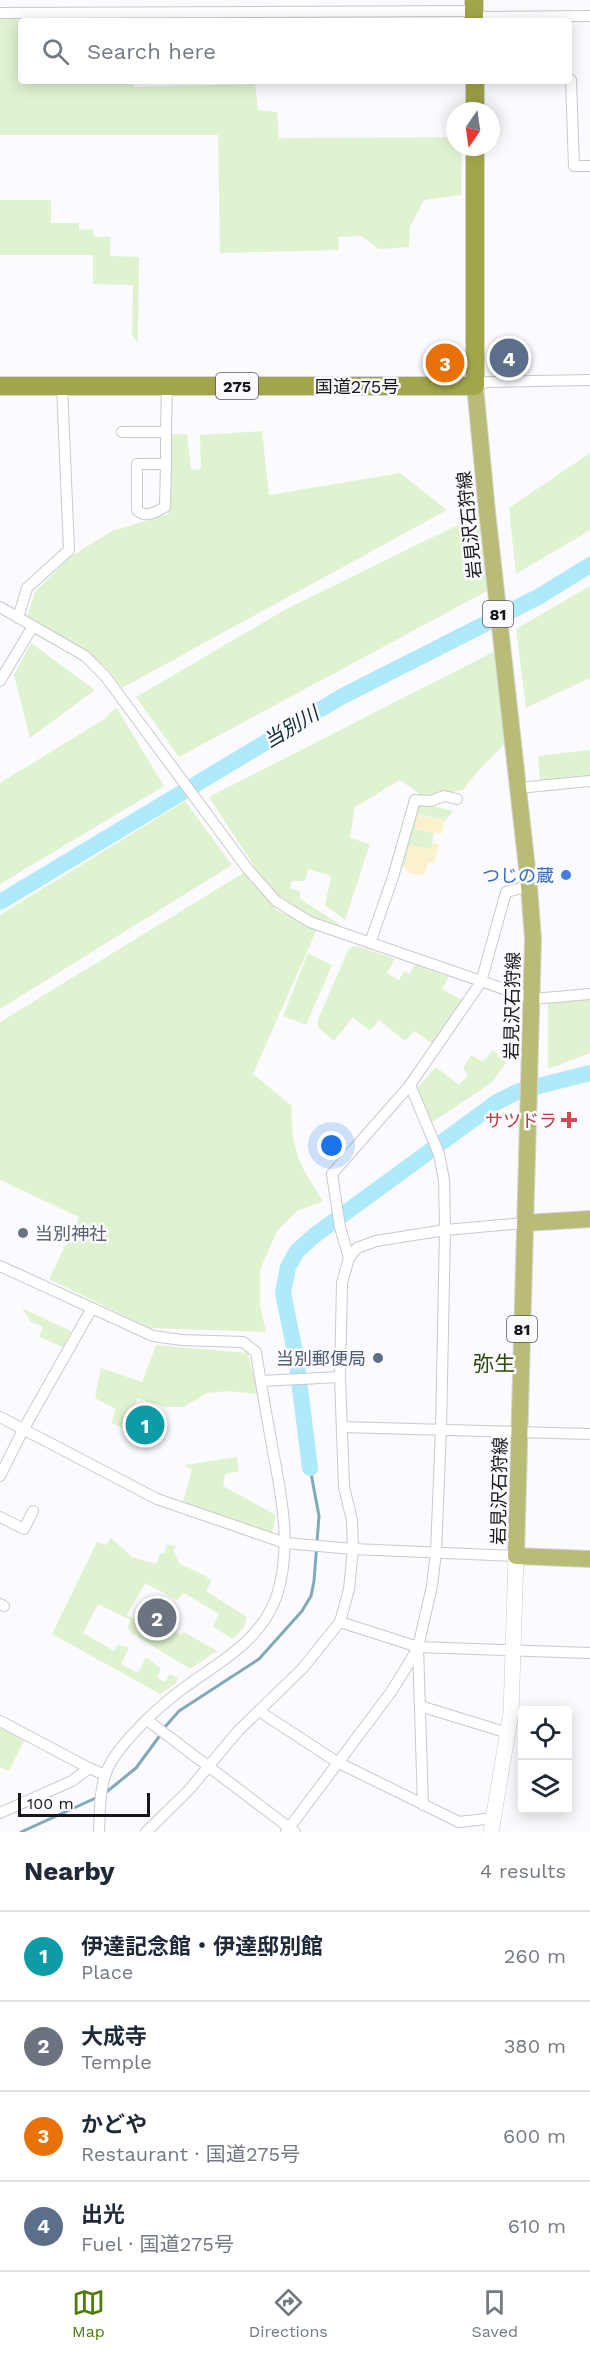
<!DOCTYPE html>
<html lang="en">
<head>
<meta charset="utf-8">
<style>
  body { margin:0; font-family:"Work Sans","Noto Sans JP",sans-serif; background:#f6f6f7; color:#1f2937 }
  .controls { position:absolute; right:18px; bottom:18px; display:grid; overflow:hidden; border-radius:6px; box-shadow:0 3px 15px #0003 }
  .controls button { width:54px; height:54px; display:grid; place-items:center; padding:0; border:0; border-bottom:2px solid #e0e1e3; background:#fff; color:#1f2937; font:30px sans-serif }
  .compass { position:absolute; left:446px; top:102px; width:54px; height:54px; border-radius:50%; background:#fff; box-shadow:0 3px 15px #0003; rotate:193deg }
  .scale { position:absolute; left:18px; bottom:15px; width:132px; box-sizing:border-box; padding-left:6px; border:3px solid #171619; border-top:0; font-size:16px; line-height:21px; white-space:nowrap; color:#171619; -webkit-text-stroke:4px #fbfafe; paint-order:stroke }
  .you { position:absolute; left:332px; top:1146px; width:21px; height:21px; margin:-15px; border:4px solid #fff; border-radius:50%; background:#1a73e8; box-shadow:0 0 0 9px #1a73e833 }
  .badge { display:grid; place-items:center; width:39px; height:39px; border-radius:50%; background:#4d7d07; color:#fff; font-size:20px; font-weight:700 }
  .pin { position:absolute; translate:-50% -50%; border:3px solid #fff; box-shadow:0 2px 6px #0006 }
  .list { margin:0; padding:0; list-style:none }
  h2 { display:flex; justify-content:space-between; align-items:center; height:78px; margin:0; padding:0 24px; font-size:26px }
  h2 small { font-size:20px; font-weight:400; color:#747a83 }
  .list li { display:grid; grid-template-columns:39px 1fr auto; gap:18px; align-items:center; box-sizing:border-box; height:90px; padding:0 24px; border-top:2px solid #e0e1e3 }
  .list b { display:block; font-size:22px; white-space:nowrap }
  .list p { margin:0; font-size:20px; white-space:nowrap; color:#747a83 }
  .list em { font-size:20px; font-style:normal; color:#747a83 }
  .icon { flex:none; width:33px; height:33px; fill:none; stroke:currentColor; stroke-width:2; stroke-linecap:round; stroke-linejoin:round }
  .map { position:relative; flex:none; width:590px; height:1832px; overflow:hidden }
  .search { position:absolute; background:#fff; box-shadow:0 3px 15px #0003; left:18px; right:18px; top:18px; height:66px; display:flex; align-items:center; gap:15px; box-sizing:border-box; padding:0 21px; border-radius:6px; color:#747a83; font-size:22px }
  .sheet { height:438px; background:#fff }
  nav { display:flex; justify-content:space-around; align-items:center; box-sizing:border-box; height:84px; border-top:2px solid #e0e1e3; background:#fff; font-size:16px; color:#747a83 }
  nav a { display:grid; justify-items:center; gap:3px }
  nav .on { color:#4d7d07 }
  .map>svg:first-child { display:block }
</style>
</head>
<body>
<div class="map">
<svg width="590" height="1832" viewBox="0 0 590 1832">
  <rect width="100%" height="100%" fill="#fbfafe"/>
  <g fill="#e0f3d0">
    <polygon points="252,15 322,16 322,21 249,21"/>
    <polygon points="0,18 167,18 167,21 21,21 21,81 134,81 134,87 255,84 258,110 277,112 279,138 455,137 455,147 462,147 461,195 424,200 410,227 409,247 379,249 361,236 338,237 339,250 220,253 218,135 0,135"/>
    <polygon points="0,200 51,200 51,223 79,223 79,230 93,229 94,237 111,237 110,256 139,257 138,343 132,335 133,285 93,284 93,255 0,255"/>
    <polygon points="262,431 269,495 400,473 447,510 122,688 106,667 78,646 27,616 35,592 70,557 112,531 169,514 167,507 169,434 187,434 191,470 201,469 200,435"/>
    <polygon points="590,453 590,530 516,574 509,508"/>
    <polygon points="480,514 487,591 179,757 136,697 288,608"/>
    <polygon points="590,586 590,678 526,708 516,629"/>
    <polygon points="31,643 95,690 30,738 14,675"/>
    <path d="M495,651l13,89c-15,17 -33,32 -45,50l-38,8 -25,-18 -45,27 -5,31 20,6 -25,76 -20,-15 6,-29 -23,-7 -3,12h-13l-2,7 10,4v7l38,24 -1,3 -28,-10 -31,-19 -22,-24v-4l-47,-72z"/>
    <polygon points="116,707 164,786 0,884 0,783 106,718"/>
    <polygon points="590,750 590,777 540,783 538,756"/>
    <polygon points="185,801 232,865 0,1009 0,915"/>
    <polygon points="420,803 453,811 445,821 423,815 415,829 434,833 431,849 410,845 404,867 400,866 416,804"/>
    <path d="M245,872l31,38 41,19 -64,145 39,32c-2,44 8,59 31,95l-26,10 -20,20 -17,39v34l6,28 -117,-4 -100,-49 30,-62 -79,-37v-158z"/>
    <polygon points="357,946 395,959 387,973 399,980 404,971 409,974 415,965 449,977 442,989 462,1000 433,1044 414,1031 405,1041 379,1020 370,1031 353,1017 334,1041 319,1028 317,1022 349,948"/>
    <polygon points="308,953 332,965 306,1025 283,1016"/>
    <polygon points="590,998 590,1053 548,1069 548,1003"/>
    <polygon points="493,1050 506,1063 491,1083 431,1123 418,1094 417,1088 436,1067 459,1085 468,1075 463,1069 471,1055 483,1062"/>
    <polygon points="22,1308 71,1331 63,1347 39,1337 43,1327 30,1321"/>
    <polygon points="156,1345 248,1353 258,1394 227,1391 207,1393 184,1407 165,1407 137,1398 131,1431 111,1423 116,1409 95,1398 101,1368 142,1382"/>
    <polygon points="237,1457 239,1471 225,1474 223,1486 276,1515 272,1533 182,1504 192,1470 185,1465"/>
    <polygon points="111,1538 132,1557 156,1564 160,1553 164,1554 167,1545 176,1546 173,1551 180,1564 206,1576 211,1581 206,1591 247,1617 243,1629 233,1639 213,1627 219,1614 184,1593 177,1600 145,1583 127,1615 162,1634 167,1627 181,1635 184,1632 217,1651 190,1669 130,1632 131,1630 127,1628 131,1620 98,1604 83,1633 114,1651 118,1644 129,1648 121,1664 138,1673 146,1657 161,1669 157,1678 165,1682 170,1674 178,1678 176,1683 160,1694 52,1634 97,1542 106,1545"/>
    <polygon points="0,1727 24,1741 9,1771 0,1767"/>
  </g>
  <g fill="#fbf1cc">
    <polygon points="417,815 445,821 441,834 415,829"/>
    <polygon points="433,843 439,844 434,863 428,862 424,876 410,873 404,867 410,845 430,849"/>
  </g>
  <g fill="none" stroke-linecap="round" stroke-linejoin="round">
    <g stroke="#81aab8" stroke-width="3">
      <polyline points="164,1728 179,1711 259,1659 302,1611 311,1596 314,1581 319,1516 310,1468"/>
      <polyline points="104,1794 136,1768 161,1734"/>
      <polyline points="21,1832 98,1797"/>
    </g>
    <g stroke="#aee9fc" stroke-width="16">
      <polyline points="0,902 341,697 540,596 590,565"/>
      <polyline points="310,1468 296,1357 283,1293 288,1267 297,1251 315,1235 497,1102 519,1091 590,1073"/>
    </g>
    <defs>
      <g id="minor">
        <polyline points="0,13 474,11"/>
        <polyline points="474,17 590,16"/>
        <polyline points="569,80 571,80 574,166 590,166"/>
        <polyline points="475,386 487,382 590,380"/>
        <polyline points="122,432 166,432 167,386"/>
        <path d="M166,432v32h-29v46c9,9 18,2 28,-3l1,-43"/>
        <polyline points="0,607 85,656 105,676 247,868 276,901 310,922 533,999 590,994"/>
        <polyline points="18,618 27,588 69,550 62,386"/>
        <polyline points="0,681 33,626"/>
        <polyline points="518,788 590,781"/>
        <polyline points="370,943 393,877 415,800 431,801 444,796 457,799"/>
        <polyline points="349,1258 340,1227 332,1174 410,1085 481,982 506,892 529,886"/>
        <path d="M0,1266l153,70 29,4 61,2 13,10c5,33 11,66 17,99 9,48 19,96 4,144 -15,45 -56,66 -92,92 -19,14 -38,31 -54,49 -10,11 -20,23 -25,37 -7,19 -6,40 -7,59"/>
        <polyline points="261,1381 340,1377"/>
        <polyline points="0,1417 157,1499 285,1543 353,1549 516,1556"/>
        <polyline points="342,1427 590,1434"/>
        <polyline points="0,1476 23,1430 92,1308"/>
        <polyline points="0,1517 24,1529 33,1511"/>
        <polyline points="0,1604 4,1606"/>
        <polyline points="340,1622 418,1647 590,1653"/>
        <polyline points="418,1647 423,1805"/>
        <polyline points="420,1706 508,1733"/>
        <polyline points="259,1711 337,1762 459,1822 494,1818"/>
        <polyline points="147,1720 295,1832"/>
        <polyline points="0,1721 89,1768 105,1775"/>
        <polyline points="0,1813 72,1781 89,1768"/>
        <polyline points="146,1832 188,1791 238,1731 302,1669 340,1622 349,1589 353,1549 352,1520 344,1487 340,1377 342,1283 349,1258 357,1248 376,1241 445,1230 525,1223"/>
        <polyline points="286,1832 391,1692 409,1663 418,1647 432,1586 436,1552 441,1429 445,1230 444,1180 439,1154 410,1085"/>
      </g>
      <polyline id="secondary" points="491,1832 511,1713 516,1556"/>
      <g id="primary">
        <polyline points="475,386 487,511 529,886 533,939 516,1556 590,1559"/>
        <polyline points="525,1223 590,1219"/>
      </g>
      <g id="trunk">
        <polyline points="474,0 474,21"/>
        <polyline points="475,111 475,81"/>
        <polyline points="0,386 475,386 475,147"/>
      </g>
    </defs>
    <use href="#minor" stroke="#cbc8d1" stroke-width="12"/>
    <use href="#secondary" stroke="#cbc8d1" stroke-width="16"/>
    <use href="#primary" stroke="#d5d5d6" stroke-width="18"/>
    <use href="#trunk" stroke="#d5d5d6" stroke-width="20"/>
    <use href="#minor" stroke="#fff" stroke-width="10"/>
    <use href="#secondary" stroke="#fff" stroke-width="15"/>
    <use href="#primary" stroke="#b9bc77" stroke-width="16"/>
    <use href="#trunk" stroke="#a2a64a" stroke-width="18"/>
  </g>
  <circle fill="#3f7fe0" stroke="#fbfafe" stroke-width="2" cx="566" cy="875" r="6"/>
  <path fill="#e0444e" stroke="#fbfafe" stroke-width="2" d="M566 1111h6v6h6v6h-6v6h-6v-6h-6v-6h6z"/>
  <circle fill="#6b7280" stroke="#fbfafe" stroke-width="2" cx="23" cy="1233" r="6"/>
  <circle fill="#5c6f8a" stroke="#fbfafe" stroke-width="2" cx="378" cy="1358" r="6"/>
  <g text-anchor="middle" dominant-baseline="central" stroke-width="5" stroke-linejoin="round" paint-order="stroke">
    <g fill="#fbfafe" stroke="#5b5a5e" stroke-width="1.5">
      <rect x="216" y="373" width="42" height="26" rx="4.5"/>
      <rect x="483" y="601" width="30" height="26" rx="4.5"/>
      <rect x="507" y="1316" width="30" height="26" rx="4.5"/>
    </g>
    <g font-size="16" font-weight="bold" fill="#171619">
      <text x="237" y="386">275</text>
      <text x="498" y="614">81</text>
      <text x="522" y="1329">81</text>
    </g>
    <g font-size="18" fill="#171619" stroke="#fbfafe">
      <text x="357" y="386">国道275号</text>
      <text transform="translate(469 525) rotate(-96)">岩見沢石狩線</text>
      <text transform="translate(512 1006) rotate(-89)">岩見沢石狩線</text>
      <text transform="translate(499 1491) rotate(-89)">岩見沢石狩線</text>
    </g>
    <g font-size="18" fill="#366cbe" stroke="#fbfafe" text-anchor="end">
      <text x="554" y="875">つじの蔵</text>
    </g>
    <g font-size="18" fill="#be3a42" stroke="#fbfafe" text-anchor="end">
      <text x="557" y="1120">サツドラ</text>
    </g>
    <g font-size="18" fill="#5b616d" stroke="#fbfafe" text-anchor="start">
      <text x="35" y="1233">当別神社</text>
    </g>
    <g font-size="18" fill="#4e5e75" stroke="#fbfafe" text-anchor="end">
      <text x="366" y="1358">当別郵便局</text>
    </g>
    <g font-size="20" font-style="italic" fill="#102d36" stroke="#fbfafe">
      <text transform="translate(291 727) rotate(-31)">当別川</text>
    </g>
    <g font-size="21" fill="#2d4b04" stroke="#fbfafe">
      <text x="494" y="1363">弥生</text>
    </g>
  </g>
</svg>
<div class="controls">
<button><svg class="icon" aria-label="locate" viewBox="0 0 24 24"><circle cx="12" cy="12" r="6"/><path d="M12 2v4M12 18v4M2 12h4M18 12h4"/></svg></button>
<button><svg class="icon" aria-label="layers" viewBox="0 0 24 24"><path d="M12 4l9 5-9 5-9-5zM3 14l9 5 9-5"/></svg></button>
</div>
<svg class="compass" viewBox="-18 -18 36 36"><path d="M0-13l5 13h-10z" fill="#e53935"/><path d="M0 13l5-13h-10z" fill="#747a83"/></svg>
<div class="scale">100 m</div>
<div class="you"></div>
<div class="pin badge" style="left:145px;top:1425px;background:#0f9aa8">1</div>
<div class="pin badge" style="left:157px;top:1618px;background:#6b7280">2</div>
<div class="pin badge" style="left:445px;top:363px;background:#e8710a">3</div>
<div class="pin badge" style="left:509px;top:358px;background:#5c6f8a">4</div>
<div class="search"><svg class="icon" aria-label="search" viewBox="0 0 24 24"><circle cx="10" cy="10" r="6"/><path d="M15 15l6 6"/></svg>Search here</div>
</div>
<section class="sheet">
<h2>Nearby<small>4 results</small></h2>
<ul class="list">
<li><span class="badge" style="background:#0f9aa8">1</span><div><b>伊達記念館・伊達邸別館</b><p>Place</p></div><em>260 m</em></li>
<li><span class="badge" style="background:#6b7280">2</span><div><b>大成寺</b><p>Temple</p></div><em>380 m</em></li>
<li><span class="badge" style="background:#e8710a">3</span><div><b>かどや</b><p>Restaurant · 国道275号</p></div><em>600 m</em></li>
<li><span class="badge" style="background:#5c6f8a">4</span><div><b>出光</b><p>Fuel · 国道275号</p></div><em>610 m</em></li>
</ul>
</section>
<nav>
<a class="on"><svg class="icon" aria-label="map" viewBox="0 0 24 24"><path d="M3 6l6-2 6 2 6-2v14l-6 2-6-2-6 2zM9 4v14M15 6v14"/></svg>Map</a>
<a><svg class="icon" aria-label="directions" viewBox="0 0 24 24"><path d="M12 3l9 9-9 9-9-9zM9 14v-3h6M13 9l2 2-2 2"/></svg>Directions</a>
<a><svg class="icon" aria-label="saved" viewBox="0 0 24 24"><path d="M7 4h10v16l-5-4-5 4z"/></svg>Saved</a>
</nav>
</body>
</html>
